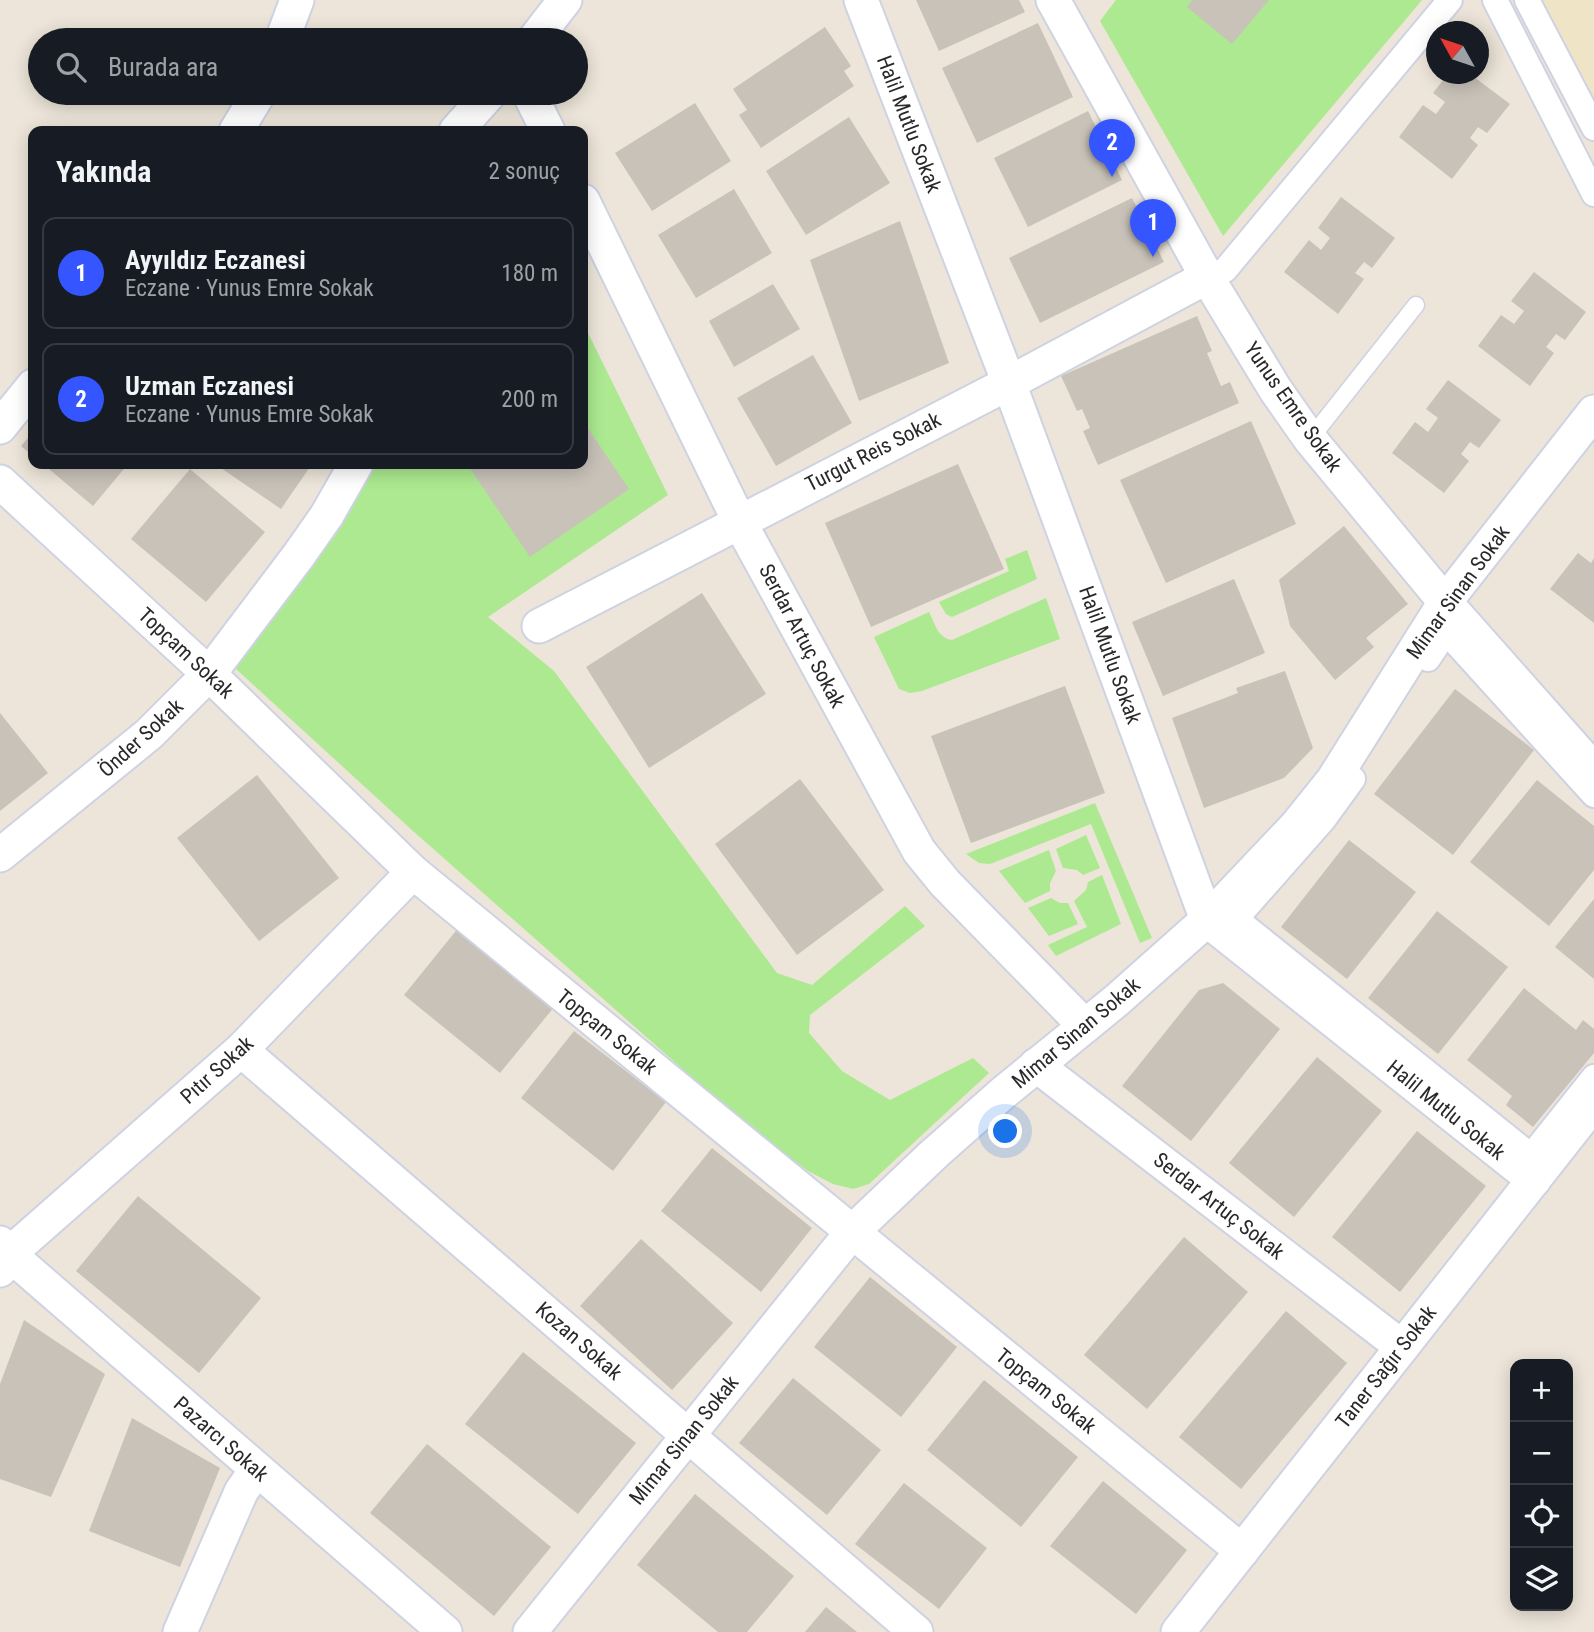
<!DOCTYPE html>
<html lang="tr">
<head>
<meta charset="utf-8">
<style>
  body { margin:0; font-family:"Roboto Condensed",sans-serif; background:#242831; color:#f1f3f6 }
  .controls { position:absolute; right:21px; bottom:21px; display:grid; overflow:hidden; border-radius:14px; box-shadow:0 4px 18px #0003 }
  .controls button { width:63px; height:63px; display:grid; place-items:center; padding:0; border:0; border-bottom:2px solid #363941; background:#171b24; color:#f1f3f6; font:35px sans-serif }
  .compass { position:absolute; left:1426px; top:21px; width:63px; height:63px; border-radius:50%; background:#171b24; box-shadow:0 4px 18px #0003; rotate:310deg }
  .you { position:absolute; left:1006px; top:1132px; width:24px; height:24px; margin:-18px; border:5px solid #fff; border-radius:50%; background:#1a73e8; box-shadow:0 0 0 10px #1a73e833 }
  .badge { display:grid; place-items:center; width:46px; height:46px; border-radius:50%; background:#3455ff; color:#fff; font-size:23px; font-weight:700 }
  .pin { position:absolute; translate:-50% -58px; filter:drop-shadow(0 2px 4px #0008) }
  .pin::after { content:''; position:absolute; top:37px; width:24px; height:21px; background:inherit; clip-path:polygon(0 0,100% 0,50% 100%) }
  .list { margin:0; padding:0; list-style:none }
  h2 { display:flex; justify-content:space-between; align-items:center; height:91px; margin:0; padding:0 28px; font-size:30px }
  h2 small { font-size:23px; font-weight:400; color:#9ea1a6 }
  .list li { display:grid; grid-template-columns:46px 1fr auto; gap:21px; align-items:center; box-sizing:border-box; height:112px; margin:0 14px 14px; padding:0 14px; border:2px solid #363941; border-radius:14px }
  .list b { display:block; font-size:26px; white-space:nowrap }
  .list p { margin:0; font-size:23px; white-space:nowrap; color:#9ea1a6 }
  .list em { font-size:23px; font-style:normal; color:#9ea1a6 }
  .icon { flex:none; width:38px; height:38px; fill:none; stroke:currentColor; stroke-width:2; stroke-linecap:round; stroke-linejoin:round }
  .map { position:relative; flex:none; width:1594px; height:1632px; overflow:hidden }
  .search { position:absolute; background:#171b24; box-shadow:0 4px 18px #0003; left:28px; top:28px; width:560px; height:77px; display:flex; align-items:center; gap:18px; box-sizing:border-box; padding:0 24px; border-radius:38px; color:#9ea1a6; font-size:26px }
  .panel { position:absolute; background:#171b24; box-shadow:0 4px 18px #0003; left:28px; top:126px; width:560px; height:343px; border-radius:14px }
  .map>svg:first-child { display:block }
</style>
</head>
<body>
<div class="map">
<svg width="1594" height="1632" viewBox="0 0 1594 1632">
  <rect width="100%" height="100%" fill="#ede5d9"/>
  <polygon fill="#f0e4c7" points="1537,0 1594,0 1594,112"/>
  <g fill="#ace990">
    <polygon points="1116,0 1422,0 1223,236 1100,21"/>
    <polygon points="583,323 668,495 488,617 554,671 777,973 812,985 905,906 925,926 810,1015 809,1033 842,1071 890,1100 973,1058 989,1073 869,1184 853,1189 833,1184 808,1171 746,1125 413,831 235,668 236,659 335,536 347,517 369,464 583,464"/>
    <polygon points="1027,550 1037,579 952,617 946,614 939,602 1009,571 1005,559"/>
    <path d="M1046,598l14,41 -138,52 -12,2 -11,-4 -25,-52 55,-25c6,12 9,26 23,28z"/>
    <polygon points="1095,803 1152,938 1140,943 1091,824 990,864 979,863 966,854"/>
    <polygon points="1086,835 1100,868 1083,875 1077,870 1063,868 1056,849"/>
    <polygon points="1049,850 1056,871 1050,883 1050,891 1025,903 999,871"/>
    <polygon points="1102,875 1121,924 1056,956 1048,945 1087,927 1074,901 1086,890 1088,882"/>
    <polygon points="1051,898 1060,903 1068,903 1078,924 1049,936 1028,908"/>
  </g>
  <g fill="#c8c2b9">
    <polygon points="916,0 1019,0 1025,12 939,51"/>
    <polygon points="1192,0 1269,0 1232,44 1187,7"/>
    <polygon points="1038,23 1073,97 977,143 942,68"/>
    <polygon points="825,27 851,66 844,71 854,86 761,148 739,115 747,110 733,89"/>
    <polygon points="1448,74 1470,74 1510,104 1487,133 1478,127 1470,138 1478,145 1452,179 1399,137 1423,105 1436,114 1445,102 1433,93"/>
    <polygon points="695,103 731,161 652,211 615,153"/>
    <polygon points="1088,111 1122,180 1028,227 994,158"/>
    <polygon points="849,117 890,183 806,235 766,171"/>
    <polygon points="734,189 772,253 696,298 658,235"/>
    <polygon points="1341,197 1395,238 1372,268 1364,262 1355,273 1364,279 1338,314 1284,272 1309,240 1321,250 1330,238 1318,228"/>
    <polygon points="1132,198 1164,262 1040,323 1009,258"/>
    <polygon points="900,221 949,363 859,401 810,260"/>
    <polygon points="1534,272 1586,312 1565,340 1556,334 1546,347 1554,353 1530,386 1478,346 1501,315 1514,324 1524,311 1511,301"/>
    <polygon points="773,284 800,329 734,367 709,321"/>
    <polygon points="1197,316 1212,351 1207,353 1221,386 1230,382 1239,403 1098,465 1083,431 1090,428 1082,409 1077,411 1061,376"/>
    <polygon points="813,355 852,423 776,466 737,398"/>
    <polygon points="1448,380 1501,420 1479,448 1470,442 1461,454 1469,461 1444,493 1392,453 1415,422 1428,432 1438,418 1426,409"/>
    <polygon points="583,421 629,489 530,557 467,464 583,464"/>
    <polygon points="1251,421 1296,524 1166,583 1120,480"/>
    <polygon points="33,432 33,456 21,446"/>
    <polygon points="43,464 128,464 93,506"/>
    <polygon points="215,464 312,464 281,509"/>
    <polygon points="958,464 1004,569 871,627 825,523"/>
    <polygon points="190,469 265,532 206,602 131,539"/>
    <polygon points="1344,526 1408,604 1366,638 1374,647 1335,680 1290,626 1279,580"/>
    <polygon points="1578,553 1591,563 1594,558 1594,623 1550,589"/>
    <polygon points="1234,579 1265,653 1163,696 1132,622"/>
    <polygon points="702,593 766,694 649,768 586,667"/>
    <polygon points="1285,671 1313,748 1284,778 1204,808 1172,718 1238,693 1236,688"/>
    <polygon points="1065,686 1105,793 971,843 931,736"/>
    <polygon points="1455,689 1534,750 1453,855 1374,794"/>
    <polygon points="0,713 48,773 0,811"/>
    <polygon points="257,775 339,878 259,941 177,838"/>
    <polygon points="800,779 884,890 797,955 715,844"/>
    <polygon points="1537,780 1594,826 1594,870 1549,926 1470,862"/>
    <polygon points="1349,840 1416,892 1347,979 1281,927"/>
    <polygon points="1594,899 1594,979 1555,947"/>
    <polygon points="1437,911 1508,967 1438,1054 1368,998"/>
    <polygon points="459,927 555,1006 500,1073 404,995"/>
    <polygon points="1223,983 1280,1029 1191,1141 1122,1086 1199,990"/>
    <polygon points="1524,988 1576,1030 1583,1020 1594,1029 1594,1053 1533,1127 1506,1105 1512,1096 1467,1060"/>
    <polygon points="574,1031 666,1102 613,1171 521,1098"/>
    <polygon points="1317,1057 1382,1111 1294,1217 1229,1163"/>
    <polygon points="1417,1131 1486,1186 1400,1292 1332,1237"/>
    <polygon points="712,1148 812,1228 761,1292 661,1211"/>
    <polygon points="138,1196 261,1298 199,1373 76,1271"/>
    <polygon points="1184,1237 1248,1292 1147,1409 1084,1355"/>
    <polygon points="641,1239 733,1323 672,1390 580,1306"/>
    <polygon points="870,1277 957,1347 901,1417 814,1347"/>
    <polygon points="1286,1311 1347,1363 1241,1489 1179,1437"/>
    <polygon points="24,1320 105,1374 51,1497 0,1479 0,1384"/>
    <polygon points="523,1352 636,1443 578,1514 465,1424"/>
    <polygon points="793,1378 881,1450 827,1515 739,1443"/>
    <polygon points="984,1380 1078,1457 1021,1527 927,1450"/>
    <polygon points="132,1418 220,1468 180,1567 89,1531"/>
    <polygon points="427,1444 551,1547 494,1616 370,1513"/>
    <polygon points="1103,1481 1187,1550 1136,1614 1050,1546"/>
    <polygon points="904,1483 987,1548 939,1609 855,1544"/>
    <polygon points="695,1494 794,1576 747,1632 718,1632 637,1565"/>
    <polygon points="826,1607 857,1632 805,1632"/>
  </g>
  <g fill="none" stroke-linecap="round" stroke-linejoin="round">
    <defs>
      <polyline id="service" points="1310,439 1416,305"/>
      <g id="pedestrian">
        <polyline points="1495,0 1594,194"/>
        <polyline points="1527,0 1594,128"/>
        <polyline points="1207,277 1225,270 1450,0"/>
        <polyline points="1428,659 1446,632 1594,795"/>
        <polyline points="1353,779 1324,819 1242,912 1241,923 1531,1156 1594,1077"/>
      </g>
      <g id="minor">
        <polyline points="861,0 1009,383 1207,920 1534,1180"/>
        <polyline points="1053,0 1207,277 1275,389 1310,439 1445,602 1594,770"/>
        <polyline points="282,40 297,0"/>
        <polyline points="534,40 565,0"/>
        <polyline points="529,93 548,131"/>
        <polyline points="236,131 259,93"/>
        <polyline points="456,131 490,93"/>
        <polyline points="583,201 739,521 919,851 945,883 1085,1026"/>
        <polyline points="0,427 33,386"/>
        <polyline points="0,482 209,674 413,872 1242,1551"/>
        <polyline points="539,626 1009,383 1207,277"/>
        <polyline points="0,855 149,734 209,674 299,555 327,515 356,464"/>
        <polyline points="241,1050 916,1632"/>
        <polyline points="1036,1065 1402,1347"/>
        <polyline points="0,1243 9,1254 445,1632"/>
        <polyline points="0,1270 9,1254 241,1050 413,872"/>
        <polyline points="180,1632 241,1492 256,1470"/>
        <polyline points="530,1632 852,1232 934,1154 1003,1093 1117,1000 1207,920 1296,826 1333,780 1445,602 1594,412"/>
        <polyline points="1178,1632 1594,1103"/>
      </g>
    </defs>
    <use href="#service" stroke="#ced2e3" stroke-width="19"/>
    <use href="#pedestrian" stroke="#ced2e3" stroke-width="28"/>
    <use href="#minor" stroke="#ced2e3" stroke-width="37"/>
    <use href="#service" stroke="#fff" stroke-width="16"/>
    <use href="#pedestrian" stroke="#fff" stroke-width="24"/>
    <use href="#minor" stroke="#fff" stroke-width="33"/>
  </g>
  <g text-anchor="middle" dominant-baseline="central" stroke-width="5" stroke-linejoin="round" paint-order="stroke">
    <g font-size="21" fill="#292929" stroke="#fff">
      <text transform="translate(909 124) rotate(69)">Halil Mutlu Sokak</text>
      <text transform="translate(1293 407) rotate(55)">Yunus Emre Sokak</text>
      <text transform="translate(873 452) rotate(-27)">Turgut Reis Sokak</text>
      <text transform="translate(1458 592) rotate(-54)">Mimar Sinan Sokak</text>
      <text transform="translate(802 636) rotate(62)">Serdar Artuç Sokak</text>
      <text transform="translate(186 653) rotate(43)">Topçam Sokak</text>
      <text transform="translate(1110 655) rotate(70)">Halil Mutlu Sokak</text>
      <text transform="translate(141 738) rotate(-42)">Önder Sokak</text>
      <text transform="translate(607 1032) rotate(39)">Topçam Sokak</text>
      <text transform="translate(1076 1033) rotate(-40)">Mimar Sinan Sokak</text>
      <text transform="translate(217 1070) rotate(-42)">Pıtır Sokak</text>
      <text transform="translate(1446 1110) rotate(39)">Halil Mutlu Sokak</text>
      <text transform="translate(1219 1206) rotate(38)">Serdar Artuç Sokak</text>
      <text transform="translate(579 1341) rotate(41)">Kozan Sokak</text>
      <text transform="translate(1386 1367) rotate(-52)">Taner Sağır Sokak</text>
      <text transform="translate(1046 1391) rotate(39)">Topçam Sokak</text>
      <text transform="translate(221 1439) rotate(41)">Pazarcı Sokak</text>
      <text transform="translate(684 1440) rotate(-51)">Mimar Sinan Sokak</text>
    </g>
  </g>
</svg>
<div class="controls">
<button>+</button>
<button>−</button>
<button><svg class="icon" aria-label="locate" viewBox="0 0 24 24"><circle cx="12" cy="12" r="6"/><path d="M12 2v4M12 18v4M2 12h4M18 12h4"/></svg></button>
<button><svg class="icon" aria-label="layers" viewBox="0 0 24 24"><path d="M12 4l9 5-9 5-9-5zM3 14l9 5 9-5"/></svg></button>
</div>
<svg class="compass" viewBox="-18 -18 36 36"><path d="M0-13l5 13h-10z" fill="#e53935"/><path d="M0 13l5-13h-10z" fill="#9ea1a6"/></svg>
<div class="you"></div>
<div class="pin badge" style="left:1153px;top:257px">1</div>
<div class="pin badge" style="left:1112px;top:177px">2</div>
<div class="search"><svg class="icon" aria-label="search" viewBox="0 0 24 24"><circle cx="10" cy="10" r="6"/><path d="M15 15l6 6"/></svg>Burada ara</div>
<section class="panel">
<h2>Yakında<small>2 sonuç</small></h2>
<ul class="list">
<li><span class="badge">1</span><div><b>Ayyıldız Eczanesi</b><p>Eczane · Yunus Emre Sokak</p></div><em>180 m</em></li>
<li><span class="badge">2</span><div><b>Uzman Eczanesi</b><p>Eczane · Yunus Emre Sokak</p></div><em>200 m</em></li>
</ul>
</section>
</div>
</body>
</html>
